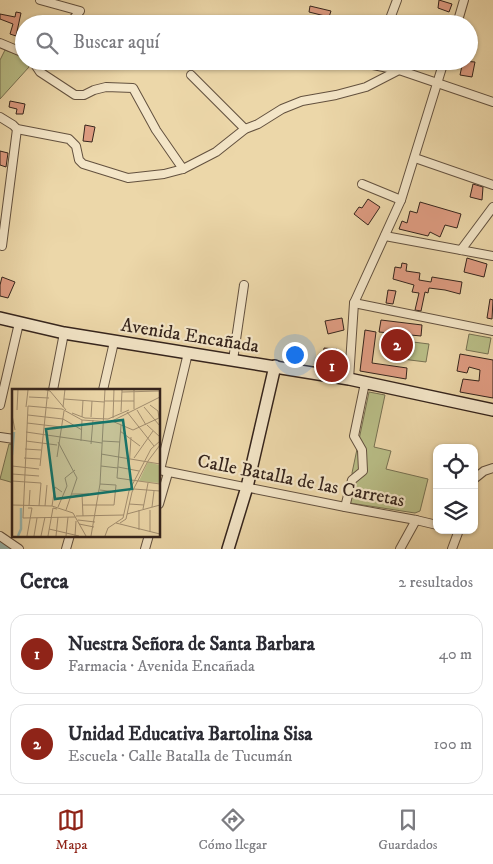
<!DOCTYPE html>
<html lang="es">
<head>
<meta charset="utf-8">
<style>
  body { margin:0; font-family:"IM FELL DW Pica",serif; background:#f7f7f7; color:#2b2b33 }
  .controls { position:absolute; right:15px; bottom:15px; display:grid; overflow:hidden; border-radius:10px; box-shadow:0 1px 4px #0004 }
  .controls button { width:45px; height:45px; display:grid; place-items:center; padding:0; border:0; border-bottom:1px solid #e1e1e2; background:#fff; color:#2b2b33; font:25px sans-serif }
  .you { position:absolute; left:294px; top:354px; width:18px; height:18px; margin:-12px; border:4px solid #fff; border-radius:50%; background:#1a73e8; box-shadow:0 0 0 8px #1a73e833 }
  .badge { display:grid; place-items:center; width:32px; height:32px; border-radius:50%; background:#8f2418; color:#fff; font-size:16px; font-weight:700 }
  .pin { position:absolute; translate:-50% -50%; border:2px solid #fff; box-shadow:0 1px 5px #0006 }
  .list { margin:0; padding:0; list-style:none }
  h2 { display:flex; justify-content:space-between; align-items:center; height:65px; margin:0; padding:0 20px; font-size:21px }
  h2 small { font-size:16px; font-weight:400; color:#7c7c81 }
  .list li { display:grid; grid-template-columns:32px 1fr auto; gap:15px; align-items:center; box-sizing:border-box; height:80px; margin:0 10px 10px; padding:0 10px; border:1px solid #e1e1e2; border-radius:15px }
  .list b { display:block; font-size:19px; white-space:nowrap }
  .list p { margin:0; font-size:16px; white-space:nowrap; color:#7c7c81 }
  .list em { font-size:16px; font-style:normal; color:#7c7c81 }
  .icon { flex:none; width:28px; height:28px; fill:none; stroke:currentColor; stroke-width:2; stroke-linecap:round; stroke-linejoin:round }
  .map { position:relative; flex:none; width:493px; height:549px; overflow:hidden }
  .search { position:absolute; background:#fff; box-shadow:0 1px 4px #0004; left:15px; right:15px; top:15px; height:55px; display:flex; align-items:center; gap:12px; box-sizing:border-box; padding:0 18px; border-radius:28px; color:#7c7c81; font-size:19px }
  .sheet { height:245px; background:#fff }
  nav { display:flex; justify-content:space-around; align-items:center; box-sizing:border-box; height:70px; border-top:1px solid #e1e1e2; background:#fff; font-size:14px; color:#7c7c81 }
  nav a { display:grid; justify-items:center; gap:2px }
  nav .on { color:#8f2418 }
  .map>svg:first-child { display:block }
</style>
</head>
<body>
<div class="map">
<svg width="493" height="549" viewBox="0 0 493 549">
  <rect width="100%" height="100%" fill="#ecd7a9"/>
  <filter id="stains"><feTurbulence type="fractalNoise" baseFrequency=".004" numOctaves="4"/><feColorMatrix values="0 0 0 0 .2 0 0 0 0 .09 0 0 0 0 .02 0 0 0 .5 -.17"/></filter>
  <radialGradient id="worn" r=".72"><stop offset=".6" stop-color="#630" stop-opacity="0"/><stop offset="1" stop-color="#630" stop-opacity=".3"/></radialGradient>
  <g fill="#b9be87" stroke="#777152">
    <polygon points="5,50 24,57 24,61 29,62 29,67 0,99 0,60"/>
    <polygon points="469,334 491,338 488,354 466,350"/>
    <polygon points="405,341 429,344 426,362 402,359"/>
    <polygon points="369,392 385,395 374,447 391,451 386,469 428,479 420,511 415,513 350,503 354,482 352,473"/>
    <polygon points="9,444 14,445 14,483 0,479"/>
  </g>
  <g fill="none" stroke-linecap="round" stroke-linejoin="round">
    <polyline stroke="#9ab8b0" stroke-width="8" points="0,544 6,549"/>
  </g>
  <g fill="#df9c82" stroke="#35241c">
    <polygon points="439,0 452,4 449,12 438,8"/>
    <polygon points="310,6 331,11 329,17 309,12"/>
    <polygon points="16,12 21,13 16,36 10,34 13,24 0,19 0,14 15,17"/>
    <polygon points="463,61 475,62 472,77 460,75"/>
    <polygon points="10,101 25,104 23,114 16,114 17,109 9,107"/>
    <polygon points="85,125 95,127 92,142 83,141"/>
    <polygon points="0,151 8,153 6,167 0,165"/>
    <polygon points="473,184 483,187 482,200 470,197"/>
    <polygon points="368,199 380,207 368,225 354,214 359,207 362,208"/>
    <polygon points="420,202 461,214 457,228 445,225 440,237 430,232 428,236 399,229 402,221 407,223 410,211 417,213"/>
    <polygon points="467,258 487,264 484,277 464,272"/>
    <polygon points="402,263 407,264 406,271 420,273 419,280 431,282 432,277 462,282 460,294 445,290 429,288 428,293 425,292 421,311 415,310 419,293 412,292 414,285 393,279 395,267 401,268"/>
    <polygon points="2,277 15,282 8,298 0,296 0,285"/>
    <polygon points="388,290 396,291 393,304 386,303"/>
    <polygon points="490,299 493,300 492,319 487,318"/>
    <polygon points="342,318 344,330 328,334 325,321"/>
    <polygon points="381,320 422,325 421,336 379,332"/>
    <polygon points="365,330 376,332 372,363 407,368 406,379 360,371"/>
    <polygon points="324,348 337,349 336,362 323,361"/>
    <polygon points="460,354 493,360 493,398 460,392 463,379 479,381 480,370 469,367 467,373 457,371"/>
  </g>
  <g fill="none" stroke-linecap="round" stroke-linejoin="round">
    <defs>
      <g id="street">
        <polyline points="40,0 80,11 69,24"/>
        <polyline points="388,24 397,0"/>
        <polyline points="457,24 464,0"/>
        <polyline points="0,43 24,53"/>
        <polyline points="38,61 36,66 40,72 75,95 84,95 94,90 106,87 133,88 156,130 183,169"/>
        <polyline points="352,61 399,70 493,102"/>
        <polyline points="191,75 245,129"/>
        <polyline points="0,117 13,125 17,129 69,139 76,146 79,160 83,164 128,178 164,174 183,169 216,152 245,129 258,124 282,109 302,101 336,95 366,87 399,70"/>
        <polyline points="415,158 493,185"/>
        <polyline points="362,184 401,200"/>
        <polyline points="385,236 493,256"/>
        <polyline points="2,246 17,129"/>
        <polyline points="461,250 493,207"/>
        <polyline points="354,303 493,331"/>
        <polyline points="233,360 244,285"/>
        <polyline points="349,379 354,303 401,200 444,61"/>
        <polyline points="53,390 64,333"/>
        <polyline points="103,390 114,342"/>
        <polyline points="0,405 19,323"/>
        <polyline points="0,437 14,439"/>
        <polyline points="159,470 345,507 416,520 437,525"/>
        <polyline points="160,470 188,353"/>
        <polyline points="474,479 484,471 493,468"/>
        <polyline points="159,504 168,473"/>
        <polyline points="345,507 352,480 363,471 362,450 354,436 365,383"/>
        <polyline points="0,536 19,549"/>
        <polyline points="66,549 70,535"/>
        <polyline points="145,549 149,535"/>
        <polyline points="400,549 416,520"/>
        <polyline points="452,549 459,530"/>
      </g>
      <g id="secondary">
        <polyline points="0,318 64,333 349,379 493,410"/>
        <polyline points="228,549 247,487 275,366"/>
      </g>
    </defs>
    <use href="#street" stroke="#63513f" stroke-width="10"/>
    <use href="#secondary" stroke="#35241c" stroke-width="14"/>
    <use href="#street" stroke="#f3e5c7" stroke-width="8"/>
    <use href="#secondary" stroke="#f3e5c7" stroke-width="11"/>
  </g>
  <g text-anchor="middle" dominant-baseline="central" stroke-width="4.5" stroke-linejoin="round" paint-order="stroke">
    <g font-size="19" fill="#35241c" stroke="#f3e5c7">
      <text transform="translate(190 336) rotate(9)">Avenida Encañada</text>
      <text transform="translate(301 481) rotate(11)">Calle Batalla de las Carretas</text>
    </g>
  </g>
  <g transform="translate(12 389)">
    <rect width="148" height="148" fill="#ecd7a9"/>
    <path d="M136,73l11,3v18l-20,-2z" fill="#b9be87"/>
    <path fill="none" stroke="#9ab8b0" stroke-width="2.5" d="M0,66l2,-23M6,147l3,-7v-21"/>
    <path fill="none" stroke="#a38f71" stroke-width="1" d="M31,0l7,2 16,19M122,0v20M110,3l38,-1M17,8l20,1M52,10l40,3M92,12h30M138,16l8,6 1,7M14,18l2,-17M51,18l2,-18M132,18l16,19M5,21l1,-21M125,21l9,15M109,23l1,-22M115,23l27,34M60,24l13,5 23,1 21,-9M0,26l3,15M16,26l35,4 19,11M70,28l1,-17M79,28l1,-16M101,29l1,-29M100,32l21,9 26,-12M15,34l34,4M109,36l-4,53 43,6M135,36l13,12M108,42l20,15M14,43l76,11M14,52l31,4M69,52l1,-21M90,52l18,1M46,53l19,36 -11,32M79,55l2,-24M13,60l16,1M89,65l59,10M45,68l7,-46M12,69l16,1M122,69l19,-27M0,77l27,3M28,77l8,-77M89,77l17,2M106,78l21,4M117,80l2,-32M0,85l27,2M0,92l29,2 -2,23M122,100l26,2M88,101l16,2M60,105h17M70,105l1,22M117,115l15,1M0,116l40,1 21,7 13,23M71,116h31l2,-20 -16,-1M17,117l1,-16M33,117l2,-21M40,117l3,-19 7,5M46,118l9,-21 -2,-8 10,-8M140,118l2,-16M131,120l5,-26M115,125l33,-9M64,127l48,-1M63,128l-52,1 5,-112 34,3 20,11 28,2 50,-25M66,131l17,2M104,134l44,11M108,134l6,-4 6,-27 16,-31 12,-16M67,135l15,3M37,140l30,7M127,141v-20M138,143v-22M15,147l5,-28h-4M22,147l3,-18M29,147l4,-19M36,147l5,-28 4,1M44,147l2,-19M54,147l2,-19M63,147l1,-15M79,147l9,-52 5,-95M93,147l3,-8 15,-10 6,-27 22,-42 9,-8"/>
    <path fill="#0f766e" fill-opacity="0.15" stroke="#0f766e" stroke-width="2.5" d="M111,31l9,69 -77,10 -9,-70z"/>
    <rect width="148" height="148" fill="none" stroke="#35241c" stroke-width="2.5"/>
  </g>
  <rect width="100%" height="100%" filter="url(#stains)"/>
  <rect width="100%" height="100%" fill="url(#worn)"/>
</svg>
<div class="controls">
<button><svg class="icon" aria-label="locate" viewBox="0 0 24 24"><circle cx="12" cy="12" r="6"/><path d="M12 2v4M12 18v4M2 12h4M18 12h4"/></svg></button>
<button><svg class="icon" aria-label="layers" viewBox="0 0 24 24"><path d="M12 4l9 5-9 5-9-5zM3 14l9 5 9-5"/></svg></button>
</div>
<div class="you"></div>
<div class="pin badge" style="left:332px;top:366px">1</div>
<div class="pin badge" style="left:397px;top:345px">2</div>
<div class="search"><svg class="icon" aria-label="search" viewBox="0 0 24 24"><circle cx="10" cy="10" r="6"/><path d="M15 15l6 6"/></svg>Buscar aquí</div>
</div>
<section class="sheet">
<h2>Cerca<small>2 resultados</small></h2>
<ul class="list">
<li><span class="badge">1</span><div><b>Nuestra Señora de Santa Barbara</b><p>Farmacia · Avenida Encañada</p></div><em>40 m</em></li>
<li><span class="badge">2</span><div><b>Unidad Educativa Bartolina Sisa</b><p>Escuela · Calle Batalla de Tucumán</p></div><em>100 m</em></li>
</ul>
</section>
<nav>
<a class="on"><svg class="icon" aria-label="map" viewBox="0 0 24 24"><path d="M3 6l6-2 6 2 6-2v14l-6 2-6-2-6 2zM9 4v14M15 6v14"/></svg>Mapa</a>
<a><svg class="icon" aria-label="directions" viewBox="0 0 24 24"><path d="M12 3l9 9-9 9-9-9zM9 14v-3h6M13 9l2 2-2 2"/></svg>Cómo llegar</a>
<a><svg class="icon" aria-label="saved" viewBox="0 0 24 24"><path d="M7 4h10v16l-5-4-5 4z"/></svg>Guardados</a>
</nav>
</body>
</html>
